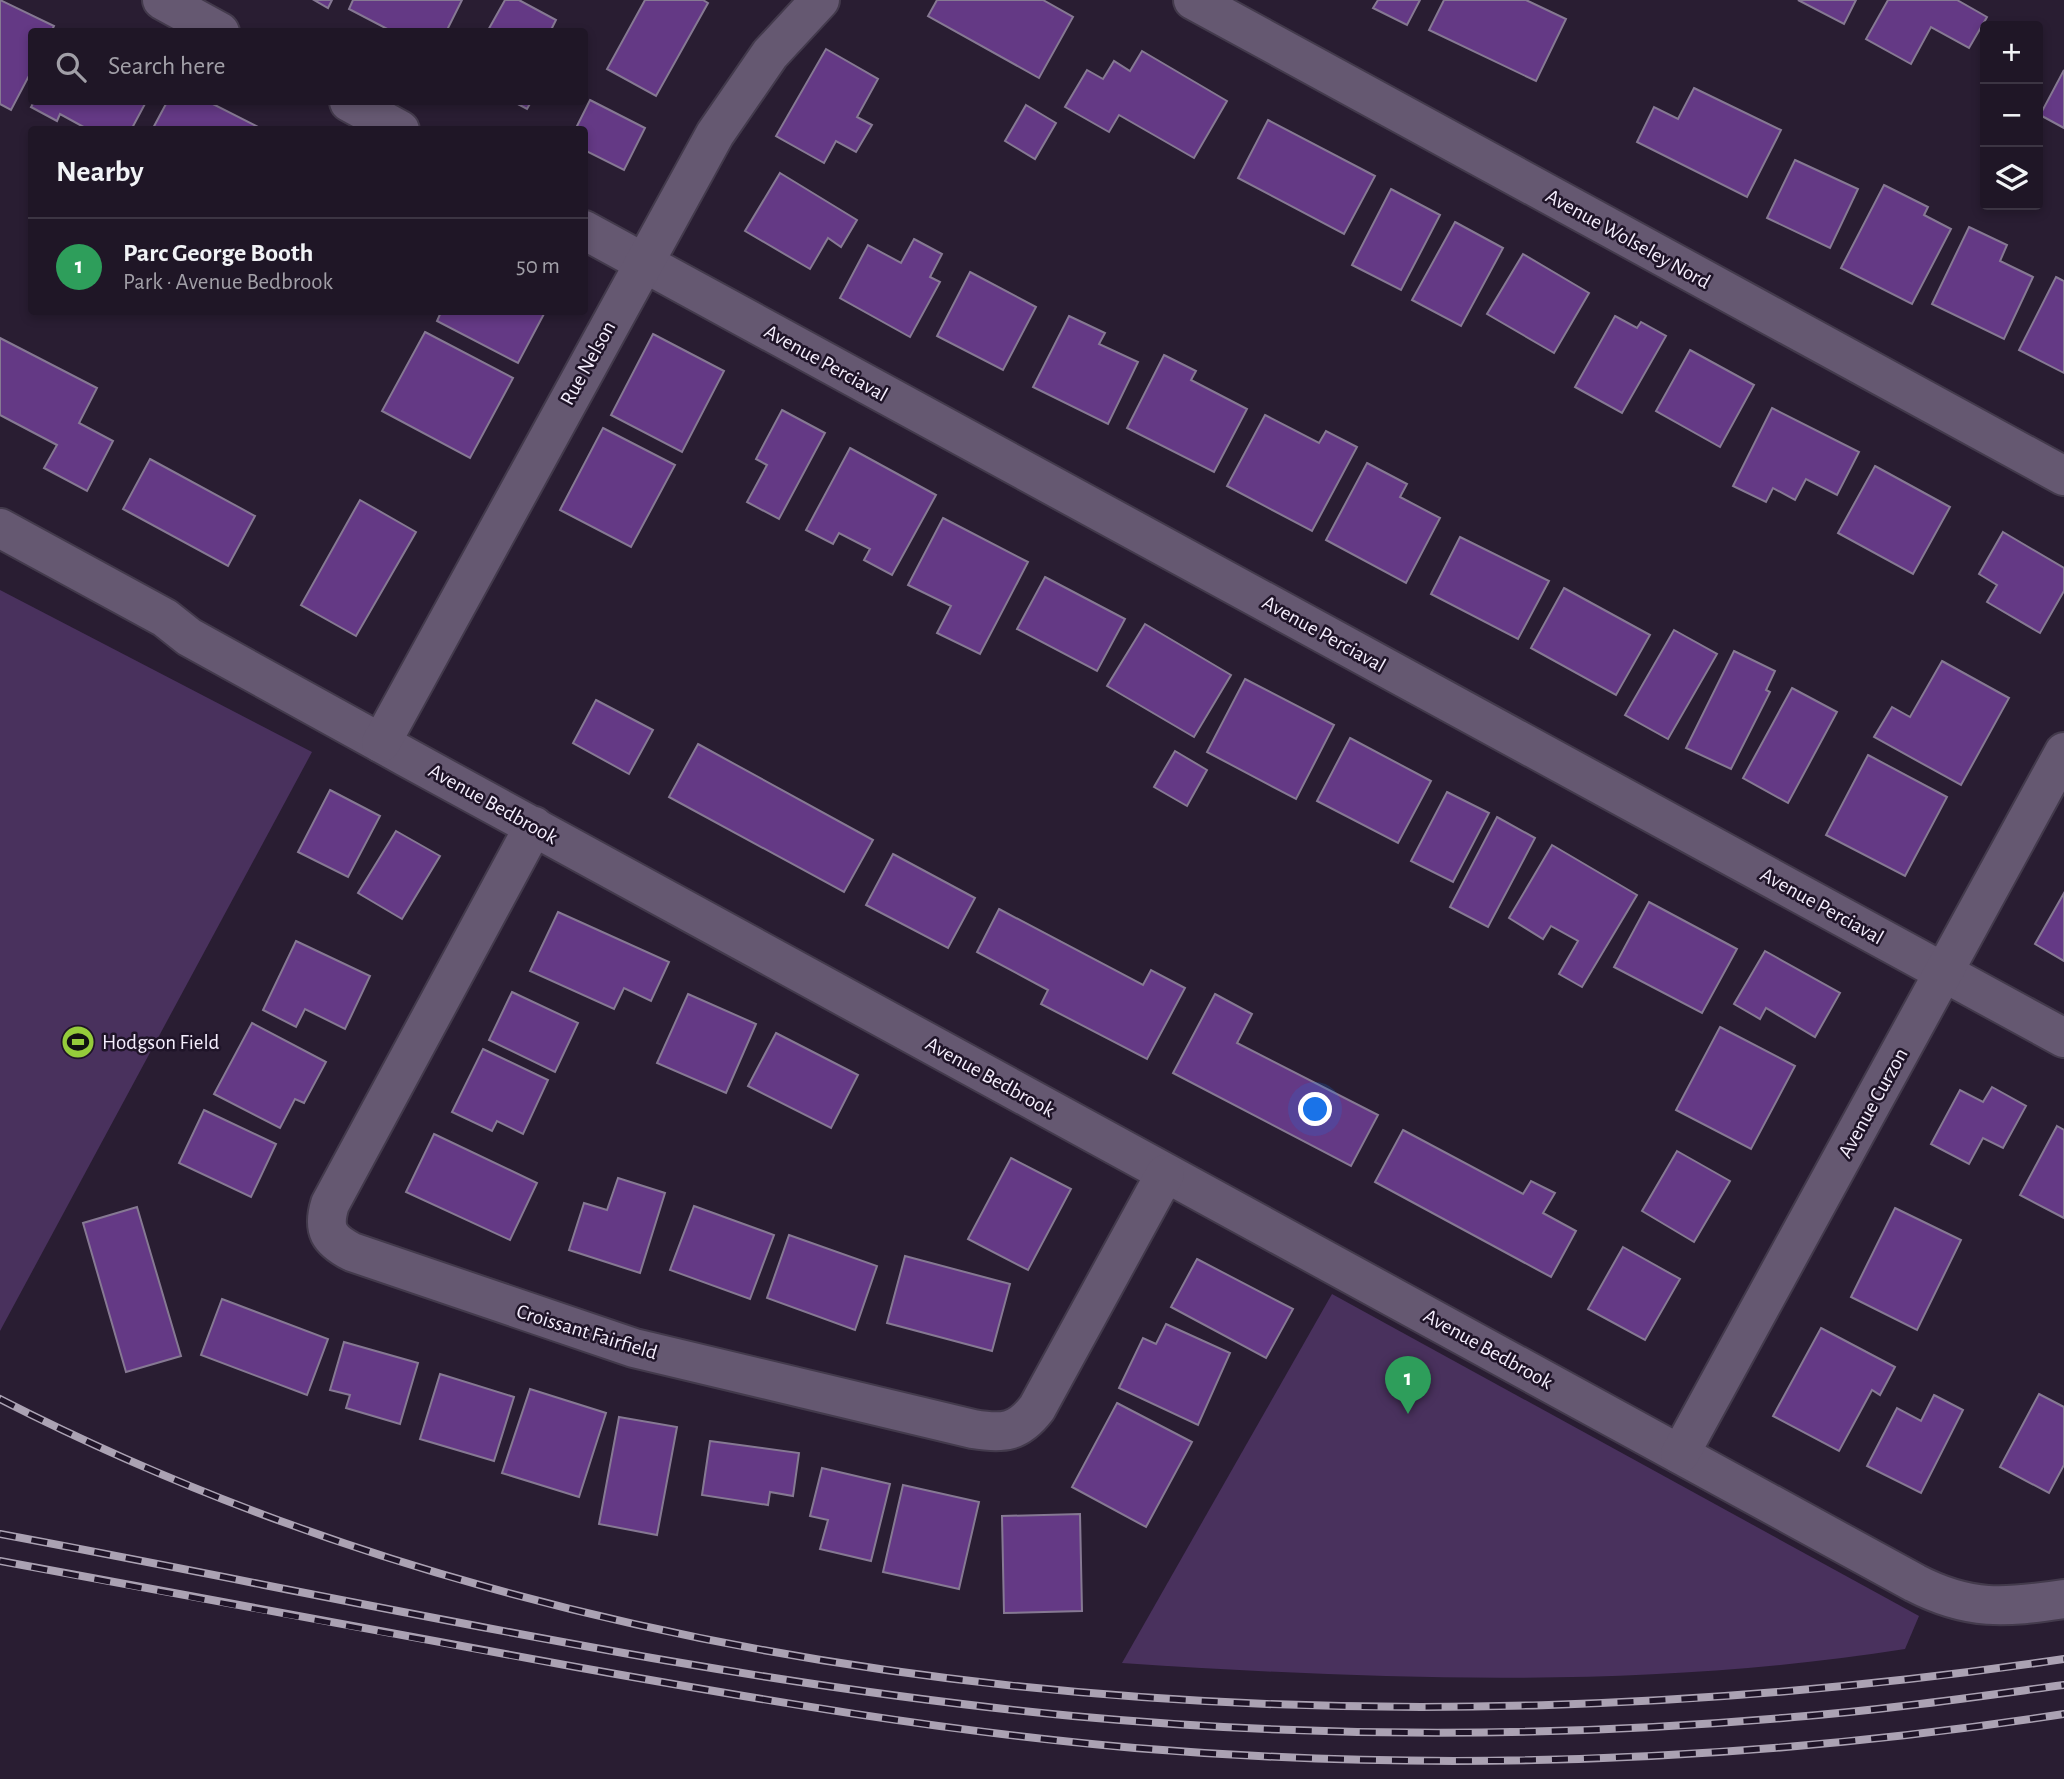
<!DOCTYPE html>
<html lang="en">
<head>
<meta charset="utf-8">
<style>
  body { margin:0; font-family:"Alegreya Sans",sans-serif; background:#2c2332; color:#f1f3f6 }
  .controls { position:absolute; right:21px; top:21px; display:grid; overflow:hidden; border-radius:7px; box-shadow:0 4px 10px #0003 }
  .controls button { width:63px; height:63px; display:grid; place-items:center; padding:0; border:0; border-bottom:2px solid #3c3543; background:#1f1626; color:#f1f3f6; font:35px sans-serif }
  .you { position:absolute; left:1316px; top:1110px; width:24px; height:24px; margin:-18px; border:5px solid #fff; border-radius:50%; background:#1a73e8; box-shadow:0 0 0 10px #1a73e833 }
  .badge { display:grid; place-items:center; width:46px; height:46px; border-radius:50%; background:#95cc3b; color:#fff; font-size:23px; font-weight:700 }
  .pin { position:absolute; translate:-50% -58px; filter:drop-shadow(0 2px 4px #0008) }
  .pin::after { content:''; position:absolute; top:37px; width:24px; height:21px; background:inherit; clip-path:polygon(0 0,100% 0,50% 100%) }
  .list { margin:0; padding:0; list-style:none }
  h2 { display:flex; justify-content:space-between; align-items:center; height:91px; margin:0; padding:0 28px; font-size:30px }
  h2 small { font-size:23px; font-weight:400; color:#a19fa7 }
  .list li { display:grid; grid-template-columns:46px 1fr auto; gap:21px; align-items:center; box-sizing:border-box; height:98px; padding:0 28px; border-top:2px solid #3c3543 }
  .list b { display:block; font-size:26px; white-space:nowrap }
  .list p { margin:0; font-size:23px; white-space:nowrap; color:#a19fa7 }
  .list em { font-size:23px; font-style:normal; color:#a19fa7 }
  .icon { flex:none; width:38px; height:38px; fill:none; stroke:currentColor; stroke-width:2; stroke-linecap:round; stroke-linejoin:round }
  .map { position:relative; flex:none; width:2064px; height:1779px; overflow:hidden }
  .search { position:absolute; background:#1f1626; box-shadow:0 4px 10px #0003; left:28px; top:28px; width:560px; height:77px; display:flex; align-items:center; gap:18px; box-sizing:border-box; padding:0 24px; border-radius:7px; color:#a19fa7; font-size:26px }
  .panel { position:absolute; background:#1f1626; box-shadow:0 4px 10px #0003; left:28px; top:126px; width:560px; height:189px; border-radius:7px }
  .map>svg:first-child { display:block }
</style>
</head>
<body>
<div class="map">
<svg width="2064" height="1779" viewBox="0 0 2064 1779">
  <rect width="100%" height="100%" fill="#291d32"/>
  <g fill="#49315d">
    <polygon points="0,590 312,752 0,1331"/>
    <path d="M1332,1294l587,322 -14,33c-259,41 -522,31 -783,14z"/>
  </g>
  <g fill="#643985" stroke="#867993" stroke-width="2">
    <polygon points="0,0 54,26 51,32 32,32 32,70 11,110 0,104"/>
    <polygon points="314,0 332,0 328,8"/>
    <polygon points="353,0 462,0 446,32 393,32 349,9"/>
    <polygon points="505,0 519,0 556,20 550,32 487,32"/>
    <polygon points="645,0 703,0 708,3 656,96 607,69"/>
    <polygon points="937,0 1043,0 1073,17 1039,78 928,16"/>
    <polygon points="1378,0 1420,0 1407,25 1373,8"/>
    <polygon points="1444,0 1526,0 1566,19 1536,81 1429,30"/>
    <polygon points="1798,0 1856,0 1844,24"/>
    <polygon points="1888,0 1957,0 1987,17 1969,48 1931,27 1911,64 1866,39"/>
    <polygon points="826,49 878,79 857,117 872,125 856,152 836,141 824,163 776,136"/>
    <polygon points="1142,51 1227,101 1194,158 1119,115 1109,132 1065,107 1087,70 1103,79 1114,61 1130,71"/>
    <polygon points="2064,70 2064,128 2040,115"/>
    <polygon points="1694,88 1781,130 1747,197 1637,142 1654,107 1678,119"/>
    <polygon points="590,100 645,128 624,170 584,150 584,130 575,130"/>
    <polygon points="34,102 146,102 131,130 89,130 60,114 57,121 31,107"/>
    <polygon points="167,102 209,102 260,128 152,130"/>
    <polygon points="514,102 531,102 527,109"/>
    <polygon points="1026,105 1056,123 1035,159 1005,141"/>
    <polygon points="1268,120 1375,176 1344,234 1238,178"/>
    <polygon points="1795,160 1858,189 1830,248 1767,218"/>
    <polygon points="780,173 857,220 841,247 828,238 810,269 745,231"/>
    <polygon points="1884,185 1928,207 1924,215 1951,229 1912,304 1841,268"/>
    <polygon points="1391,189 1440,215 1401,290 1352,265"/>
    <polygon points="1455,222 1503,248 1461,326 1412,300"/>
    <polygon points="1969,227 2007,245 2000,261 2033,277 2004,339 1932,304"/>
    <polygon points="914,239 942,254 930,277 940,282 910,337 840,298 868,245 901,263"/>
    <polygon points="1523,254 1589,293 1554,353 1487,314"/>
    <polygon points="970,272 1036,307 1003,370 937,336"/>
    <polygon points="2056,277 2064,281 2064,373 2019,350"/>
    <polygon points="441,312 545,312 518,363 437,321"/>
    <polygon points="1069,316 1105,333 1099,344 1138,362 1108,424 1033,387"/>
    <polygon points="1615,316 1637,328 1641,322 1666,336 1622,413 1575,387"/>
    <polygon points="425,332 513,378 470,458 382,411"/>
    <polygon points="653,334 724,371 682,452 611,415"/>
    <polygon points="0,338 97,388 79,423 113,441 87,491 44,468 57,445 0,415"/>
    <polygon points="1690,350 1754,385 1720,447 1656,411"/>
    <polygon points="1164,355 1196,371 1191,380 1247,409 1214,472 1127,428"/>
    <polygon points="1772,408 1859,452 1837,495 1806,479 1795,500 1773,488 1766,502 1733,486"/>
    <polygon points="782,410 825,433 779,519 747,502 767,465 756,459"/>
    <polygon points="1265,415 1319,443 1326,431 1357,447 1312,531 1227,486"/>
    <polygon points="603,428 675,465 631,547 560,510"/>
    <polygon points="850,448 936,495 892,575 864,560 870,549 839,533 833,544 806,530"/>
    <polygon points="150,459 255,516 228,566 123,509"/>
    <polygon points="1367,463 1407,484 1400,497 1440,518 1406,583 1326,540"/>
    <polygon points="1875,466 1950,507 1913,574 1838,533"/>
    <polygon points="360,500 416,532 356,636 301,605"/>
    <polygon points="943,518 1028,562 980,654 937,633 951,606 908,585"/>
    <polygon points="2003,532 2064,568 2064,591 2040,633 1987,602 1997,585 1979,574"/>
    <polygon points="1460,537 1549,581 1518,639 1431,594"/>
    <polygon points="1045,577 1125,619 1097,671 1017,629"/>
    <polygon points="1564,588 1650,635 1616,695 1531,648"/>
    <polygon points="1145,624 1231,675 1194,737 1107,686"/>
    <polygon points="1674,630 1717,654 1668,739 1625,715"/>
    <polygon points="1734,651 1775,671 1766,690 1770,692 1731,769 1686,748"/>
    <polygon points="1942,661 2009,698 1961,785 1874,737 1892,707 1910,717"/>
    <polygon points="1245,679 1334,725 1296,799 1207,752"/>
    <polygon points="1792,688 1837,712 1788,803 1743,778"/>
    <polygon points="596,700 653,730 629,774 573,743"/>
    <polygon points="1350,738 1431,781 1398,843 1317,801"/>
    <polygon points="698,744 873,840 844,892 669,797"/>
    <polygon points="1175,751 1207,770 1187,806 1154,787"/>
    <polygon points="1868,755 1947,797 1905,876 1826,835"/>
    <polygon points="330,790 380,816 348,877 298,852"/>
    <polygon points="1447,792 1489,813 1453,882 1411,861"/>
    <polygon points="1497,817 1535,838 1488,927 1450,907"/>
    <polygon points="396,831 440,856 402,919 358,893"/>
    <polygon points="1552,845 1637,895 1582,987 1559,974 1578,941 1551,926 1543,939 1509,918"/>
    <polygon points="893,854 975,898 948,948 866,905"/>
    <polygon points="2064,893 2064,961 2035,944"/>
    <polygon points="1649,902 1737,949 1702,1013 1614,967"/>
    <polygon points="999,909 1143,985 1151,970 1185,988 1147,1059 1041,1004 1048,990 977,952"/>
    <polygon points="558,912 669,962 651,1001 624,988 614,1009 530,971"/>
    <polygon points="296,941 370,976 345,1029 305,1009 296,1027 263,1010"/>
    <polygon points="1765,951 1840,993 1815,1037 1766,1008 1760,1019 1734,1004"/>
    <polygon points="512,992 578,1023 555,1072 489,1040"/>
    <polygon points="688,994 756,1024 726,1093 657,1063"/>
    <polygon points="1215,994 1252,1014 1237,1043 1378,1115 1351,1166 1173,1073"/>
    <polygon points="252,1023 326,1062 304,1103 295,1099 280,1128 214,1094"/>
    <polygon points="1720,1027 1795,1066 1751,1149 1676,1110"/>
    <polygon points="776,1033 858,1075 831,1128 748,1086"/>
    <polygon points="483,1049 548,1080 523,1134 497,1121 492,1131 452,1112"/>
    <polygon points="1992,1087 2026,1106 2003,1148 1983,1138 1969,1164 1931,1144 1960,1090 1983,1102"/>
    <polygon points="204,1110 276,1144 251,1197 179,1163"/>
    <polygon points="2057,1126 2064,1130 2064,1218 2020,1195"/>
    <polygon points="1403,1130 1523,1194 1531,1181 1555,1193 1543,1213 1576,1231 1551,1277 1375,1182"/>
    <polygon points="434,1134 537,1183 510,1240 406,1192"/>
    <polygon points="1677,1151 1730,1181 1694,1242 1642,1211"/>
    <polygon points="1011,1158 1071,1189 1028,1270 968,1239"/>
    <polygon points="618,1178 665,1193 640,1273 569,1250 584,1203 607,1210"/>
    <polygon points="694,1206 774,1235 750,1299 670,1270"/>
    <polygon points="137,1207 181,1356 126,1372 83,1223"/>
    <polygon points="1895,1208 1961,1240 1917,1330 1851,1297"/>
    <polygon points="789,1235 877,1266 855,1330 767,1298"/>
    <polygon points="1623,1247 1680,1279 1645,1340 1588,1309"/>
    <polygon points="905,1256 1010,1284 992,1351 887,1323"/>
    <polygon points="1197,1259 1293,1309 1266,1358 1171,1307"/>
    <polygon points="222,1299 328,1339 307,1395 201,1355"/>
    <polygon points="1166,1324 1230,1353 1198,1425 1119,1388 1143,1338 1156,1344"/>
    <polygon points="1821,1328 1895,1367 1880,1395 1872,1390 1839,1451 1773,1416"/>
    <polygon points="344,1342 418,1363 400,1424 346,1408 350,1395 330,1390"/>
    <polygon points="440,1374 514,1397 494,1461 420,1439"/>
    <polygon points="530,1389 606,1413 579,1497 502,1473"/>
    <polygon points="2039,1394 2064,1407 2064,1465 2049,1493 2000,1467"/>
    <polygon points="1934,1395 1963,1410 1921,1493 1867,1466 1897,1408 1921,1421"/>
    <polygon points="1117,1403 1192,1442 1146,1527 1072,1487"/>
    <polygon points="619,1417 677,1427 657,1535 599,1524"/>
    <polygon points="710,1441 799,1453 793,1496 770,1492 768,1505 702,1495"/>
    <polygon points="822,1468 890,1484 871,1561 820,1549 828,1520 810,1516"/>
    <polygon points="903,1485 979,1502 959,1589 883,1572"/>
    <polygon points="1080,1514 1082,1611 1004,1613 1002,1516"/>
  </g>
  <g fill="none" stroke-linecap="round" stroke-linejoin="round">
    <defs>
      <g id="minor">
        <polyline points="162,0 220,32"/>
        <polyline points="1193,0 2064,476"/>
        <polyline points="349,102 400,130"/>
        <polyline points="584,230 2064,1038"/>
        <path d="M0,528l165,90 24,19 217,120 1509,826c54,28 90,25 149,16"/>
        <polyline points="381,743 715,134 770,54 820,0"/>
        <path d="M534,826l-204,378c-8,26 -1,36 22,48l282,96 339,81c30,5 45,4 64,-21l128,-234"/>
        <polyline points="1680,1454 2064,752"/>
      </g>
    </defs>
    <use href="#minor" stroke="#433a4c" stroke-width="42"/>
    <use href="#minor" stroke="#655871" stroke-width="38"/>
    <defs>
      <g id="rail">
        <path d="M0,1399c619,317 1385,360 2064,260"/>
        <path d="M0,1534c356,66 712,148 1073,182 238,22 482,22 721,1 90,-7 180,-20 270,-32"/>
        <path d="M0,1561c192,37 384,72 576,106 186,33 371,65 559,81 309,25 623,13 929,-34"/>
      </g>
    </defs>
    <use href="#rail" stroke="#aba2b3" stroke-width="8"/>
    <use href="#rail" stroke="#1f1428" stroke-width="5" stroke-dasharray="16" stroke-linecap="butt"/>
  </g>
  <defs>
    <symbol id="stadium-disc" viewBox="-11 -11 22 22"><circle r="9.5" fill="#95cc3b" stroke="#1f1428"/><path d="M0-5a6.5 5 0 1 0 0 10a6.5 5 0 1 0 0-10ZM-3.5-1.8h7v3.6h-7Z" fill="#111"/></symbol>
  </defs>
  <g fill-rule="evenodd">
    <use href="#stadium-disc" x="59" y="1023" width="38" height="38"/>
  </g>
  <g text-anchor="middle" dominant-baseline="central" stroke-width="5" stroke-linejoin="round" paint-order="stroke">
    <g font-size="21" fill="#f5eefd" stroke="#1f1428">
      <text transform="translate(1628 239) rotate(29)">Avenue Wolseley Nord</text>
      <text transform="translate(588 363) rotate(-61)">Rue Nelson</text>
      <text transform="translate(826 363) rotate(29)">Avenue Perciaval</text>
      <text transform="translate(1324 634) rotate(29)">Avenue Perciaval</text>
      <text transform="translate(493 804) rotate(29)">Avenue Bedbrook</text>
      <text transform="translate(1822 906) rotate(29)">Avenue Perciaval</text>
      <text transform="translate(990 1077) rotate(29)">Avenue Bedbrook</text>
      <text transform="translate(1873 1103) rotate(-61)">Avenue Curzon</text>
      <text transform="translate(587 1332) rotate(17)">Croissant Fairfield</text>
      <text transform="translate(1488 1349) rotate(29)">Avenue Bedbrook</text>
    </g>
    <g font-size="21" fill="#f5eefd" stroke="#1f1428" text-anchor="start">
      <text x="102" y="1042">Hodgson Field</text>
    </g>
  </g>
</svg>
<div class="controls">
<button>+</button>
<button>−</button>
<button><svg class="icon" aria-label="layers" viewBox="0 0 24 24"><path d="M12 4l9 5-9 5-9-5zM3 14l9 5 9-5"/></svg></button>
</div>
<div class="you"></div>
<div class="pin badge" style="left:1408px;top:1414px;background:#2e9e5b">1</div>
<div class="search"><svg class="icon" aria-label="search" viewBox="0 0 24 24"><circle cx="10" cy="10" r="6"/><path d="M15 15l6 6"/></svg>Search here</div>
<section class="panel">
<h2>Nearby<small></small></h2>
<ul class="list">
<li><span class="badge" style="background:#2e9e5b">1</span><div><b>Parc George Booth</b><p>Park · Avenue Bedbrook</p></div><em>50 m</em></li>
</ul>
</section>
</div>
</body>
</html>
